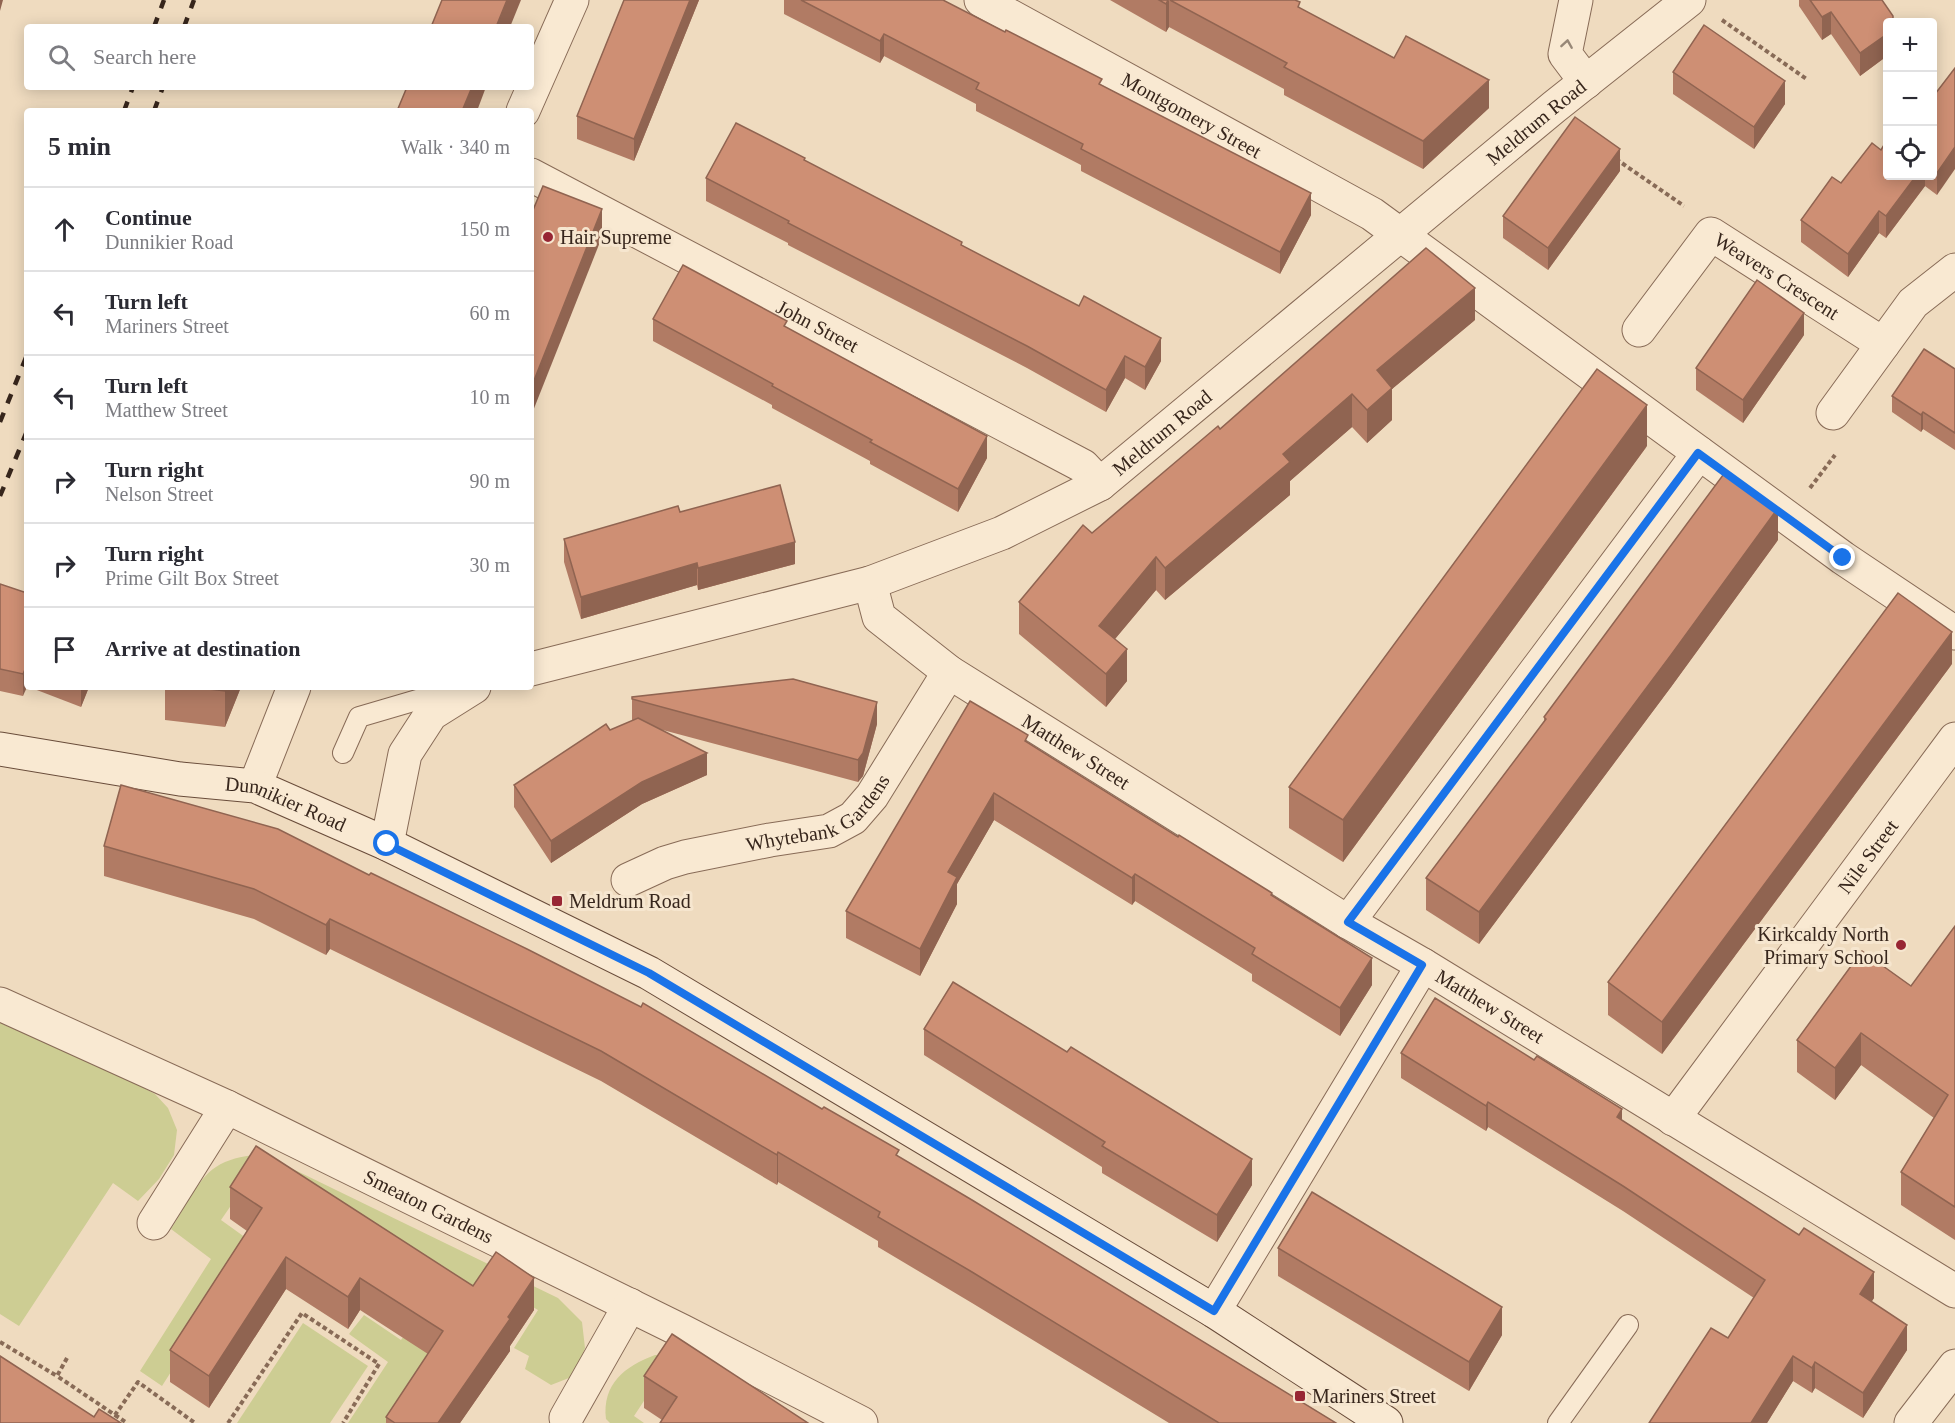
<!DOCTYPE html>
<html lang="en">
<head>
<meta charset="utf-8">
<style>
  body { margin:0; font-family:"Times New Roman",serif; background:#f7f7f7; color:#2b2b33 }
  .controls { position:absolute; right:18px; top:18px; display:grid; overflow:hidden; border-radius:6px; box-shadow:0 3px 15px #0003 }
  .controls button { width:54px; height:54px; display:grid; place-items:center; padding:0; border:0; border-bottom:2px solid #e1e1e2; background:#fff; color:#2b2b33; font:30px sans-serif }
  .stop { position:absolute; width:18px; height:18px; margin:-14px; border:4px solid #1a73e8; border-radius:50%; background:#fff }
  .stop.end { background:#1a73e8; border-color:#fff; box-shadow:0 2px 6px #0008 }
  .list { margin:0; padding:0; list-style:none }
  h2 { display:flex; justify-content:space-between; align-items:center; height:78px; margin:0; padding:0 24px; font-size:26px }
  h2 small { font-size:20px; font-weight:400; color:#7c7c81 }
  .list li { display:grid; grid-template-columns:39px 1fr auto; gap:18px; align-items:center; box-sizing:border-box; height:84px; padding:0 24px; border-top:2px solid #e1e1e2 }
  .list b { display:block; font-size:22px; white-space:nowrap }
  .list p { margin:0; font-size:20px; white-space:nowrap; color:#7c7c81 }
  .list em { font-size:20px; font-style:normal; color:#7c7c81 }
  .icon { flex:none; width:33px; height:33px; fill:none; stroke:currentColor; stroke-width:2; stroke-linecap:round; stroke-linejoin:round }
  .map { position:relative; flex:none; width:1955px; height:1423px; overflow:hidden }
  .search { position:absolute; background:#fff; box-shadow:0 3px 15px #0003; left:24px; top:24px; width:510px; height:66px; display:flex; align-items:center; gap:15px; box-sizing:border-box; padding:0 21px; border-radius:6px; color:#7c7c81; font-size:22px }
  .panel { position:absolute; background:#fff; box-shadow:0 3px 15px #0003; left:24px; top:108px; width:510px; height:582px; border-radius:6px }
  .map>svg:first-child { display:block }
</style>
</head>
<body>
<div class="map">
<svg width="1955" height="1423" viewBox="0 0 1955 1423">
  <rect width="100%" height="100%" fill="#efdbbf"/>
  <g fill="#cdcd93">
    <polygon points="0,1023 118,1074 155,1094 168,1108 177,1130 174,1155 159,1179 138,1201 113,1183 19,1326 0,1314"/>
    <path d="M262,1154l296,144 24,24 3,26 -11,28 -23,9 -26,-16 4,-13 -15,-8 24,-38 -47,-28 -95,141h-48l40,-61 -39,-28 15,-19 37,25 36,-52 -183,-116 -33,48 32,23 -91,143 -22,-15 71,-112 -40,-30c12,-18 27,-51 45,-62 13,-9 30,-11 46,-13z"/>
    <polygon points="303,1323 368,1366 330,1423 237,1423"/>
    <path d="M655,1355h14l2,5 -37,56 10,7h-34l-4,-4c-4,-35 19,-53 49,-64z"/>
  </g>
  <g fill="none" stroke-linecap="round" stroke-linejoin="round">
    <defs>
      <g id="lane">
        <polyline points="343,753 359,717 451,690"/>
        <polyline points="1558,1423 1628,1325"/>
      </g>
      <g id="street">
        <path id="s1" d="M981,0l391,214 471,344 112,75"/>
        <polyline points="1576,0 1565,54 1586,82"/>
        <polyline points="523,111 572,0"/>
        <path id="s2" d="M531,175l552,291 17,18"/>
        <path id="s3" d="M1639,330l72,-96 172,110"/>
        <polyline points="1833,413 1913,303 1955,270"/>
        <path id="s4" d="M870,583l9,34 70,55 399,250 75,43 532,326"/>
        <path id="s5" d="M531,669l339,-86 132,-50 98,-49 454,-377 135,-107"/>
        <polyline points="255,786 294,687"/>
        <polyline points="387,844 405,754 431,714 474,687"/>
        <path id="s6" d="M628,880l37,-17 20,-6 85,-17 59,-9 24,-13 19,-22 77,-124"/>
        <polyline points="1348,922 1699,453"/>
        <path id="s7" d="M0,1004l227,103 455,224 179,92"/>
        <path id="s8" d="M1673,1119l282,-380"/>
        <polyline points="154,1223 227,1107"/>
        <polyline points="1214,1311 1423,965"/>
        <polyline points="566,1418 630,1305"/>
        <polyline points="1911,1423 1955,1366"/>
      </g>
      <g id="secondary">
        <path id="s9" d="M0,749l180,30 75,7 132,58 262,129 565,338 172,112"/>
      </g>
    </defs>
    <use href="#lane" stroke="#886b57" stroke-width="22"/>
    <use href="#street" stroke="#886b57" stroke-width="35"/>
    <use href="#secondary" stroke="#694c3a" stroke-width="35"/>
    <g stroke="#886b57" stroke-width="4" stroke-dasharray="4.5 3" stroke-linecap="butt">
      <polyline points="1722,20 1808,80"/>
      <polyline points="1616,159 1684,206"/>
      <polyline points="1810,488 1835,455"/>
      <polyline points="0,1342 57,1376"/>
      <polyline points="67,1358 57,1376 115,1415 138,1382 195,1423"/>
      <polyline points="115,1415 127,1423"/>
      <polyline points="228,1423 302,1313 379,1364 343,1423"/>
    </g>
    <use href="#lane" stroke="#f9e9d2" stroke-width="20"/>
    <use href="#street" stroke="#f9e9d2" stroke-width="33"/>
    <use href="#secondary" stroke="#f9e9d2" stroke-width="33"/>
    <g stroke="#37261c" stroke-width="4.5" stroke-dasharray="10 10" stroke-linecap="butt">
      <polyline points="154,27 164,0"/>
      <polyline points="184,27 194,0"/>
      <polyline points="124,111 133,87"/>
      <polyline points="154,111 163,87"/>
      <polyline points="0,422 27,355"/>
      <polyline points="0,496 27,431"/>
    </g>
  </g>
  <g fill="#b17b64">
    <polygon points="624,0 699,0 634,161 577,139 577,116"/>
    <polygon points="784,0 943,0 1102,86 1311,215 1280,274 1081,171 1081,165 976,111 976,104 884,56 880,63 784,14"/>
    <polygon points="1110,0 1295,0 1300,8 1489,108 1423,169 1284,95 1284,89 1169,27 1166,32"/>
    <polygon points="1799,0 1882,0 1887,22 1887,56 1860,76 1831,34 1822,40 1799,6"/>
    <polygon points="1955,68 1937,195 1925,186 1886,238 1879,233 1848,277 1801,242 1801,220 1841,183 1887,176 1932,176 1932,98"/>
    <polygon points="1673,72 1785,104 1754,149 1673,94"/>
    <polygon points="805,161 962,245 1161,361 1145,390 1125,378 1106,412 1027,368 788,245 788,243 706,201 706,178"/>
    <polygon points="1620,171 1548,270 1503,238 1503,216"/>
    <polygon points="653,319 787,327 987,458 958,512 870,464 870,461 772,408 772,405 653,341"/>
    <polygon points="1475,320 1392,389 1392,420 1367,443 1352,427 1290,481 1290,495 1165,600 1156,590 1115,639 1127,681 1106,707 1019,634 1019,602 1092,533 1220,429"/>
    <polygon points="1804,335 1743,423 1696,390 1696,368"/>
    <polygon points="1955,369 1955,450 1923,429 1921,432 1892,412 1892,396"/>
    <polygon points="1647,446 1343,862 1289,828 1289,787"/>
    <polygon points="680,512 795,564 698,590 697,585 581,619 564,562 564,539"/>
    <polygon points="1778,540 1671,687 1479,944 1426,910 1426,878 1544,722 1544,717"/>
    <polygon points="0,584 27,593 23,696 0,691"/>
    <polygon points="1952,664 1662,1054 1608,1015 1608,982"/>
    <polygon points="29,687 89,687 81,707"/>
    <polygon points="165,687 241,687 225,727 165,720"/>
    <polygon points="632,697 877,724 863,776 858,782 659,729 707,775 642,804 551,863 514,807 514,785 610,730 632,721"/>
    <polygon points="1028,744 1272,896 1372,985 1340,1036 1252,981 1252,974 1135,901 1132,905 994,820 957,884 957,904 920,976 846,938 846,911"/>
    <polygon points="121,785 899,1157 1336,1423 1169,1423 972,1303 878,1247 878,1241 778,1182 777,1185 601,1081 330,949 326,955 254,919 104,876 104,846"/>
    <polygon points="1955,926 1955,1240 1901,1205 1901,1172 1934,1118 1861,1065 1835,1100 1797,1072 1797,1040 1911,986"/>
    <polygon points="924,1029 1252,1185 1217,1242 1102,1173 1102,1167 924,1055"/>
    <polygon points="1401,1053 1622,1120 1874,1298 1871,1302 1907,1350 1863,1418 1815,1388 1812,1393 1793,1381 1767,1423 1649,1423 1728,1338 1754,1298 1623,1211 1488,1127 1486,1131 1401,1078"/>
    <polygon points="230,1187 534,1310 510,1346 510,1351 460,1423 386,1423 386,1417 428,1354 360,1310 348,1329 286,1289 209,1408 170,1382 170,1350 247,1231 230,1219"/>
    <polygon points="1278,1248 1502,1335 1469,1391 1278,1276"/>
    <polygon points="644,1376 808,1423 662,1420 644,1408"/>
  </g>
  <g fill="#906451">
    <polygon points="0,0 3,0 0,11"/>
    <polygon points="507,0 521,0 510,27 496,27"/>
    <polygon points="690,0 699,0 634,161 634,139"/>
    <polygon points="1169,0 1169,27 1166,32 1166,4"/>
    <polygon points="1831,12 1831,34 1822,40 1822,17"/>
    <polygon points="884,34 884,56 880,63 880,41"/>
    <polygon points="1887,34 1887,56 1860,76 1860,53"/>
    <polygon points="1489,80 1489,108 1423,169 1423,141"/>
    <polygon points="1785,81 1785,104 1754,149 1754,127"/>
    <polygon points="472,87 486,87 477,111 462,111"/>
    <polygon points="1955,147 1955,169 1937,195 1937,173"/>
    <polygon points="1620,149 1620,171 1548,270 1548,248"/>
    <polygon points="1916,176 1925,176 1925,186 1886,238 1886,216"/>
    <polygon points="1311,193 1311,215 1280,274 1280,252"/>
    <polygon points="602,209 602,237 531,416 531,388"/>
    <polygon points="1879,211 1879,233 1848,277 1848,254"/>
    <polygon points="1475,288 1475,320 1392,389 1392,420 1367,443 1367,410 1377,370"/>
    <polygon points="1804,313 1804,335 1743,423 1743,400"/>
    <polygon points="1161,338 1161,361 1145,390 1145,367"/>
    <polygon points="1125,356 1125,378 1106,412 1106,390"/>
    <polygon points="1352,394 1352,427 1290,481 1290,495 1165,600 1165,568 1283,454"/>
    <polygon points="1647,405 1647,446 1343,862 1343,820"/>
    <polygon points="1923,412 1923,429 1921,432 1921,415"/>
    <polygon points="987,436 987,458 958,512 958,489"/>
    <polygon points="1778,508 1778,540 1671,687 1479,944 1479,912"/>
    <polygon points="795,542 795,564 698,590 698,568"/>
    <polygon points="1156,557 1156,590 1099,658 1099,626"/>
    <polygon points="697,563 697,585 581,619 581,597"/>
    <polygon points="1952,632 1952,664 1662,1054 1662,1022"/>
    <polygon points="1127,649 1127,681 1106,707 1106,674"/>
    <polygon points="27,665 27,687 23,696 23,674"/>
    <polygon points="81,687 89,687 81,707"/>
    <polygon points="226,687 241,687 225,727 225,691"/>
    <polygon points="877,702 877,724 863,776 858,782 858,760"/>
    <polygon points="707,753 707,775 642,804 551,863 551,841 642,782"/>
    <polygon points="994,793 994,820 957,884 957,904 920,976 920,949 948,872"/>
    <polygon points="1135,874 1135,901 1132,905 1132,878"/>
    <polygon points="330,919 330,949 326,955 326,925"/>
    <polygon points="1372,958 1372,985 1340,1036 1340,1008"/>
    <polygon points="1861,1033 1861,1065 1835,1100 1835,1068"/>
    <polygon points="1488,1102 1488,1127 1486,1131 1486,1106"/>
    <polygon points="1622,1109 1622,1135 1617,1117"/>
    <polygon points="778,1152 778,1182 777,1185 777,1155"/>
    <polygon points="1252,1159 1252,1185 1217,1242 1217,1215"/>
    <polygon points="286,1257 286,1289 209,1408 209,1376"/>
    <polygon points="1874,1272 1874,1298 1860,1320 1860,1294"/>
    <polygon points="360,1278 360,1310 348,1329 348,1297"/>
    <polygon points="534,1278 534,1310 510,1346 510,1351 460,1423 438,1423"/>
    <polygon points="1502,1307 1502,1335 1469,1391 1469,1362"/>
    <polygon points="1907,1325 1907,1350 1863,1418 1863,1393"/>
    <polygon points="1793,1356 1793,1381 1767,1423 1751,1423"/>
    <polygon points="1815,1362 1815,1388 1812,1393 1812,1368"/>
  </g>
  <g fill="#ce8f74" stroke="#906451" stroke-width="1.5">
    <polygon points="442,0 507,0 496,27 431,27"/>
    <polygon points="624,0 690,0 634,139 577,116"/>
    <polygon points="801,0 943,0 1005,32 1006,30 1102,79 1099,84 1311,193 1280,252 1081,149 1083,144 976,89 979,83 884,34 880,41"/>
    <polygon points="1159,0 1168,0 1166,4"/>
    <polygon points="1170,0 1295,0 1300,2 1298,7 1394,58 1406,36 1489,80 1423,141 1284,67 1287,63"/>
    <polygon points="1810,0 1882,0 1893,16 1893,22 1887,22 1887,34 1860,53 1831,12 1822,17"/>
    <polygon points="1704,25 1785,81 1754,127 1673,72"/>
    <polygon points="1955,68 1955,147 1937,173 1932,169 1932,98"/>
    <polygon points="407,87 472,87 462,111 397,111"/>
    <polygon points="1575,117 1620,149 1548,248 1503,216"/>
    <polygon points="736,123 805,158 804,160 962,242 961,245 1079,306 1084,296 1161,338 1145,367 1125,356 1106,390 1027,346 788,223 789,221 706,178"/>
    <polygon points="1887,140 1887,176 1916,176 1886,216 1879,211 1848,254 1801,220 1832,177 1841,183 1872,143 1881,150"/>
    <polygon points="543,186 602,209 531,388 531,215"/>
    <polygon points="1426,248 1475,288 1377,370 1392,388 1367,410 1352,394 1283,454 1290,462 1165,568 1156,557 1099,626 1127,649 1106,674 1019,602 1083,525 1092,533 1218,426 1220,429"/>
    <polygon points="683,265 787,321 784,326 987,436 958,489 870,442 872,440 772,386 773,384 653,319"/>
    <polygon points="1757,280 1804,313 1743,400 1696,368"/>
    <polygon points="1924,349 1955,369 1955,433 1923,412 1921,415 1892,396"/>
    <polygon points="1597,369 1647,405 1343,820 1289,787"/>
    <polygon points="1726,471 1778,508 1671,655 1479,912 1426,878 1546,719 1544,717"/>
    <polygon points="780,485 795,542 698,568 697,563 581,597 564,539 678,506 680,512"/>
    <polygon points="0,584 27,593 27,665 23,674 0,669"/>
    <polygon points="1898,593 1952,632 1662,1022 1608,982"/>
    <polygon points="793,679 877,702 863,753 858,760 632,699 632,697"/>
    <polygon points="192,687 226,687 225,691"/>
    <polygon points="970,701 1028,735 1025,741 1178,837 1179,835 1272,893 1271,895 1372,958 1340,1008 1252,954 1255,948 1135,874 1132,878 994,793 948,872 957,877 920,949 846,911"/>
    <polygon points="638,718 707,753 642,782 551,841 514,785 606,724 610,730"/>
    <polygon points="121,785 278,829 369,875 371,873 527,949 641,1007 643,1003 822,1109 824,1107 899,1150 896,1155 972,1200 1336,1423 1219,1423 972,1272 878,1217 880,1212 778,1152 777,1155 601,1051 330,919 326,925 254,889 104,846"/>
    <polygon points="1955,926 1955,1207 1901,1172 1948,1095 1861,1033 1835,1068 1797,1040 1862,951 1911,986"/>
    <polygon points="953,982 1067,1052 1071,1047 1252,1159 1217,1215 1102,1146 1105,1142 924,1029"/>
    <polygon points="1435,998 1534,1060 1537,1056 1622,1109 1617,1117 1799,1235 1804,1228 1874,1272 1860,1294 1907,1325 1863,1393 1815,1362 1812,1368 1793,1356 1751,1423 1649,1423 1711,1328 1728,1338 1765,1280 1623,1186 1488,1102 1486,1106 1401,1053"/>
    <polygon points="256,1146 473,1286 496,1252 534,1278 508,1317 510,1319 438,1423 395,1423 386,1417 443,1331 360,1278 348,1297 286,1257 209,1376 170,1350 262,1208 230,1187"/>
    <polygon points="1312,1192 1502,1307 1469,1362 1278,1248"/>
    <polygon points="672,1334 808,1423 660,1423 677,1397 644,1376"/>
    <polygon points="0,1356 94,1417 99,1409 121,1423 0,1423"/>
  </g>
  <defs><path id="oneway-chevron" d="M-2-3.5L2.5 0L-2 3.5" fill="none" stroke-width="1.6" stroke-linecap="round" stroke-linejoin="round" transform="scale(1.5)"/></defs>
  <use stroke="#988877" href="#oneway-chevron" transform="translate(1567 44) rotate(-81)"/>
  <g fill="none" stroke-linecap="round" stroke-linejoin="round">
    <polyline stroke="#1a73e8" stroke-width="8" points="387,844 649,973 1214,1311 1422,965 1348,922 1698,453 1843,558"/>
  </g>
  <g fill="#982634" stroke="#f6e6cf" stroke-width="2">
    <circle cx="548" cy="237" r="6"/>
    <rect x="551" y="895" width="12" height="12" rx="3"/>
    <circle cx="1901" cy="945" r="6"/>
    <rect x="1294" y="1390" width="12" height="12" rx="3"/>
  </g>
  <g text-anchor="middle" dominant-baseline="central" stroke-width="6" stroke-linejoin="round" paint-order="stroke">
    <g font-size="20" fill="#37261c" stroke="#f6e6cf">
      <text stroke="none"><textPath href="#s1" startOffset="240">Montgomery Street</textPath></text>
      <text stroke="none"><textPath href="#s5" startOffset="1167">Meldrum Road</textPath></text>
      <text stroke="none"><textPath href="#s3" startOffset="198">Weavers Crescent</textPath></text>
      <text stroke="none"><textPath href="#s2" startOffset="324">John Street</textPath></text>
      <text stroke="none"><textPath href="#s5" startOffset="681">Meldrum Road</textPath></text>
      <text stroke="none"><textPath href="#s4" startOffset="274">Matthew Street</textPath></text>
      <text stroke="none"><textPath href="#s9" startOffset="292">Dunnikier Road</textPath></text>
      <text stroke="none"><textPath href="#s6" startOffset="206">Whytebank Gardens</textPath></text>
      <text stroke="none"><textPath href="#s8" startOffset="327">Nile Street</textPath></text>
      <text stroke="none"><textPath href="#s4" startOffset="760">Matthew Street</textPath></text>
      <text stroke="none"><textPath href="#s7" startOffset="474">Smeaton Gardens</textPath></text>
    </g>
    <g font-size="20" fill="#37261c" stroke="#f6e6cf" text-anchor="start">
      <text x="560" y="237">Hair Supreme</text>
      <text x="569" y="901">Meldrum Road</text>
      <text x="1889" y="934" text-anchor="end">Kirkcaldy North<tspan x="1889" dy="23">Primary School</tspan></text>
      <text x="1312" y="1396">Mariners Street</text>
    </g>
  </g>
</svg>
<div class="controls">
<button>+</button>
<button>−</button>
<button><svg class="icon" aria-label="locate" viewBox="0 0 24 24"><circle cx="12" cy="12" r="6"/><path d="M12 2v4M12 18v4M2 12h4M18 12h4"/></svg></button>
</div>
<div class="stop" style="left:387px;top:844px"></div>
<div class="stop end" style="left:1843px;top:558px"></div>
<div class="search"><svg class="icon" aria-label="search" viewBox="0 0 24 24"><circle cx="10" cy="10" r="6"/><path d="M15 15l6 6"/></svg>Search here</div>
<section class="panel">
<h2>5 min<small>Walk · 340 m</small></h2>
<ul class="list">
<li><svg class="icon" aria-label="ahead" viewBox="0 0 24 24"><path d="M12 20V5M6 11l6-6 6 6"/></svg><div><b>Continue</b><p>Dunnikier Road</p></div><em>150 m</em></li>
<li><svg class="icon" aria-label="left" viewBox="0 0 24 24"><path d="M17 20v-9H6M10 6l-5 5 5 5"/></svg><div><b>Turn left</b><p>Mariners Street</p></div><em>60 m</em></li>
<li><svg class="icon" aria-label="left" viewBox="0 0 24 24"><path d="M17 20v-9H6M10 6l-5 5 5 5"/></svg><div><b>Turn left</b><p>Matthew Street</p></div><em>10 m</em></li>
<li><svg class="icon" aria-label="right" viewBox="0 0 24 24"><path d="M7 20v-9h11M14 6l5 5-5 5"/></svg><div><b>Turn right</b><p>Nelson Street</p></div><em>90 m</em></li>
<li><svg class="icon" aria-label="right" viewBox="0 0 24 24"><path d="M7 20v-9h11M14 6l5 5-5 5"/></svg><div><b>Turn right</b><p>Prime Gilt Box Street</p></div><em>30 m</em></li>
<li><svg class="icon" aria-label="arrive" viewBox="0 0 24 24"><path d="M6 21V4h12l-3 4 3 4H6"/></svg><div><b>Arrive at destination</b></div></li>
</ul>
</section>
</div>
</body>
</html>
